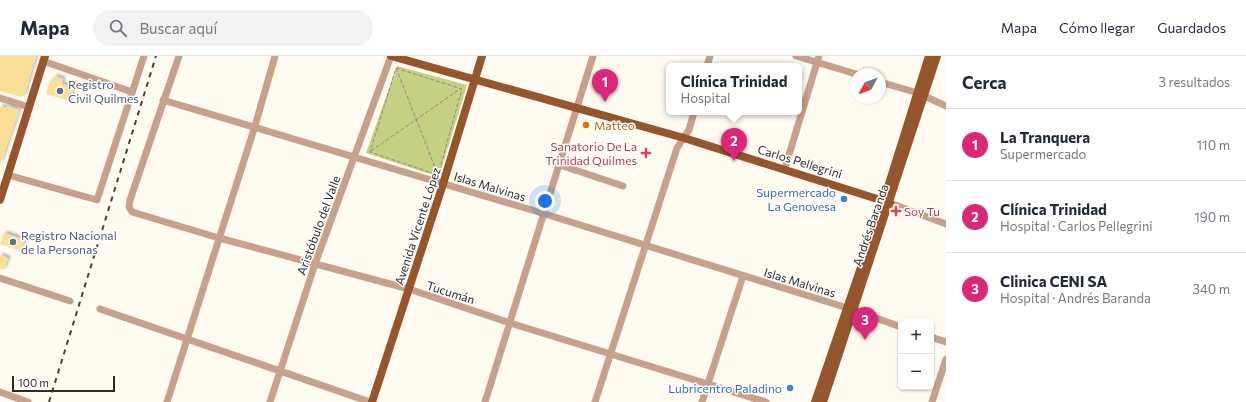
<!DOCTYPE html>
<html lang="es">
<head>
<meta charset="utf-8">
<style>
  body { margin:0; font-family:Commissioner,sans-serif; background:#f2f2f3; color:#1f2937 }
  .controls { position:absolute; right:12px; bottom:12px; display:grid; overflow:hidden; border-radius:6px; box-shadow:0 1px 3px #0004 }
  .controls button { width:36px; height:36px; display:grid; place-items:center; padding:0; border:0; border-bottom:1px solid #e0e1e3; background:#fff; color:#1f2937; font:20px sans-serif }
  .compass { position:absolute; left:850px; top:12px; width:36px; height:36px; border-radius:50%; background:#fff; box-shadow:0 1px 3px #0004; rotate:229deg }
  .scale { position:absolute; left:12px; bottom:10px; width:103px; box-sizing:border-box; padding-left:4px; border:2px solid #2e2b25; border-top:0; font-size:11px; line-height:14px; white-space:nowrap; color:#2e2b25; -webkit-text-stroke:3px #fff; paint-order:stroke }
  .you { position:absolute; left:545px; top:145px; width:14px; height:14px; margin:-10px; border:3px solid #fff; border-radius:50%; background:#1a73e8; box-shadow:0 0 0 6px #1a73e833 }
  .badge { display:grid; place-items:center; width:26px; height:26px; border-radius:50%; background:#db2777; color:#fff; font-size:13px; font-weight:700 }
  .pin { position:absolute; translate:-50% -33px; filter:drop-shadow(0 1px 2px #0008) }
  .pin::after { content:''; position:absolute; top:21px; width:14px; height:12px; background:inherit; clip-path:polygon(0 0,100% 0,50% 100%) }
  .popup { position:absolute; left:666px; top:7px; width:136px; height:52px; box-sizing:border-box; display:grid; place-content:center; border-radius:6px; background:#fff; filter:drop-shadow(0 1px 3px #0005); font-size:13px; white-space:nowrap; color:#747a83 }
  .popup b { font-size:15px; color:#1f2937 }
  .popup::after { content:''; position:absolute; left:50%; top:100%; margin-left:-8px; border:8px solid transparent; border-top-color:#fff }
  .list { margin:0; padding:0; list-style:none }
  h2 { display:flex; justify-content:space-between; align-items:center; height:52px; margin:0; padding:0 16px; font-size:17px }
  h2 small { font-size:13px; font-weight:400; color:#747a83 }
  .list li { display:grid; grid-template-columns:26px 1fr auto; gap:12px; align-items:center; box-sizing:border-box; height:72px; padding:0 16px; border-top:1px solid #e0e1e3 }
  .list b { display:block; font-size:15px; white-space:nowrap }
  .list p { margin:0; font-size:13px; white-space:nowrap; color:#747a83 }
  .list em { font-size:13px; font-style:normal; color:#747a83 }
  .icon { flex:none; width:22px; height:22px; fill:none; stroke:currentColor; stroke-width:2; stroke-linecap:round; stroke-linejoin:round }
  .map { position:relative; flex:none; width:946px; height:346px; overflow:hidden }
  header { display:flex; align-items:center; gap:24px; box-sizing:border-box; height:56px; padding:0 20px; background:#fff; border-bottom:1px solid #e0e1e3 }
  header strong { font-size:19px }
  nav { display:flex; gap:22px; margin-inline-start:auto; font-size:14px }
  .search { width:280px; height:36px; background:#f2f2f3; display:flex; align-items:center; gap:10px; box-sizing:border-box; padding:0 14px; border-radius:22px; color:#747a83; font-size:15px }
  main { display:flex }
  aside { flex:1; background:#fff }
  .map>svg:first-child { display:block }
</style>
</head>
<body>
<header>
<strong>Mapa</strong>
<div class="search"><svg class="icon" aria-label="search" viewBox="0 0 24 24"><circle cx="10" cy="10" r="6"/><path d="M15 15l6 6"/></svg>Buscar aquí</div>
<nav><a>Mapa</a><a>Cómo llegar</a><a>Guardados</a></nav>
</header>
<main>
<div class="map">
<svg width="946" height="346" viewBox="0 0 946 346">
  <defs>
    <filter id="shadow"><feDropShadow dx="2.5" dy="-2.5" stdDeviation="1" flood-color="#0004"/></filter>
  </defs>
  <rect width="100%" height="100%" fill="#fffbf1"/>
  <polygon fill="#c6d082" points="397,10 467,29 439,121 366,97"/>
  <g fill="#fadf96" filter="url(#shadow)">
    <polygon points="0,0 36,0 24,40 21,41 0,35"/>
    <polygon points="54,20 63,23 62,28 74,32 70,45 46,38 50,25 53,26"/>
    <polygon points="0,50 6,52 6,50 19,54 0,110"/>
    <polygon points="4,177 25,184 21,195 0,188"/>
    <polygon points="0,199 8,202 4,214 0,213"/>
  </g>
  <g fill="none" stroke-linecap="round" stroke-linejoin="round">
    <g stroke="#8e8b83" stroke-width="1" stroke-dasharray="4 2" stroke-linecap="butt">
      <polygon points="396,12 462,33 438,119 370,96"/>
      <polyline points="396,12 438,119"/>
      <polyline points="371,95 460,33"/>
    </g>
    <g stroke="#c8a18d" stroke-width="7">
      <polyline points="179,0 130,144 129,151 132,156 219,182 409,233 510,267 766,346"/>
      <polyline points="796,0 856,18"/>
      <polyline points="43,5 132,36"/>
      <polyline points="707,10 710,0"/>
      <polyline points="880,26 918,37 946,50"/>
      <polyline points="0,42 29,51"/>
      <polyline points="163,44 545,158 854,254 901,271"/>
      <polyline points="560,109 623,130"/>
      <polyline points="785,112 819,0"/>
      <polyline points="8,119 97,144 144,0"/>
      <polyline points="890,147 946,168"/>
      <polyline points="0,222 70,245"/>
      <polyline points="100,253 370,346"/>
      <polyline points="931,281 946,286"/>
      <polyline points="0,336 28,346"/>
      <polyline points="167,346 255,70 275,0"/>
      <polyline points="270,346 315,208 391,0"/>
      <polyline points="485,346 593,0"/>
      <polyline points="595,346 677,92 689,74 694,56"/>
      <polyline points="702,346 743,220"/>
      <polyline points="932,346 946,303"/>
    </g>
    <g stroke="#97552e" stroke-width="8">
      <polyline points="391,0 684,82 890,147"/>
      <polyline points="0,144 45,0"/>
      <polyline points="372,346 443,128 482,0"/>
      <polyline points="815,346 884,144 929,0"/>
      <polyline points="823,346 937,0"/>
    </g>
    <polyline stroke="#46433c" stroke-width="2" stroke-dasharray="5 5" stroke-linecap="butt" points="49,346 156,0"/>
  </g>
  <g fill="#5c6f8a" stroke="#fff" stroke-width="1.5">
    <circle cx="60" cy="35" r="4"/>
    <circle cx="13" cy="186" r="4"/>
  </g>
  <circle fill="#e8710a" stroke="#fff" stroke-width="1.5" cx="586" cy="69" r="4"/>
  <g fill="#e0444e" stroke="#fff" stroke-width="1.5">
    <path d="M644 91h4v4h4v4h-4v4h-4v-4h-4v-4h4z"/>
    <path d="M894 149h4v4h4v4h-4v4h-4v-4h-4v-4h4z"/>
  </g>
  <g fill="#3f7fe0" stroke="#fff" stroke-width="1.5">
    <circle cx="844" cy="143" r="4"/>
    <circle cx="790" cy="332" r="4"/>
  </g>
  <g text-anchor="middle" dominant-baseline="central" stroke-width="3" stroke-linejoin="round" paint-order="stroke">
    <g font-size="12" fill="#4e5e75" stroke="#fff" text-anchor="start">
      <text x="68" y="28">Registro<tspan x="68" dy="14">Civil Quilmes</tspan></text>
      <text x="21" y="179">Registro Nacional<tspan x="21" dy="14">de la Personas</tspan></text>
    </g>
    <g font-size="12" fill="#c56008" stroke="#fff" text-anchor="start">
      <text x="594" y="69">Matteo</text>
    </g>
    <g font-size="12" fill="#be3a42" stroke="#fff" text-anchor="end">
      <text x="637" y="90">Sanatorio De La<tspan x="637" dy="14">Trinidad Quilmes</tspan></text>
      <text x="904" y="155" text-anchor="start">Soy Tu</text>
    </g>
    <g font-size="12" fill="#2e2b25" stroke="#fff">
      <text transform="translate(800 105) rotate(17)">Carlos Pellegrini</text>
      <text transform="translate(490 130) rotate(17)">Islas Malvinas</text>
      <text transform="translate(318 169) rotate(-70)">Aristóbulo del Valle</text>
      <text transform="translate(870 169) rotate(-71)">Andrés Baranda</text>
      <text transform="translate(417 170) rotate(-72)">Avenida Vicente López</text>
      <text transform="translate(800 226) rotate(17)">Islas Malvinas</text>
      <text transform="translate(451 236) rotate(18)">Tucumán</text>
    </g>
    <g font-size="12" fill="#366cbe" stroke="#fff" text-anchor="end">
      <text x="836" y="136">Supermercado<tspan x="836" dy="14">La Genovesa</tspan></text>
      <text x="782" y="332">Lubricentro Paladino</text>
    </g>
  </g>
</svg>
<div class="controls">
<button>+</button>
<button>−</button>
</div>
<svg class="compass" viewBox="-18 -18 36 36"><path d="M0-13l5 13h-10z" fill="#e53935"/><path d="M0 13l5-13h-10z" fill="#747a83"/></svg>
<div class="scale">100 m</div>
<div class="you"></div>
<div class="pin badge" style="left:605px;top:46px">1</div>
<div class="pin badge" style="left:734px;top:105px">2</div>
<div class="popup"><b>Clínica Trinidad</b>Hospital</div>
<div class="pin badge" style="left:865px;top:284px">3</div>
</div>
<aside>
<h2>Cerca<small>3 resultados</small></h2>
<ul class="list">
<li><span class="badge">1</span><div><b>La Tranquera</b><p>Supermercado</p></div><em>110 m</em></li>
<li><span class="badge">2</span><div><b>Clínica Trinidad</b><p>Hospital · Carlos Pellegrini</p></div><em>190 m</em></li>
<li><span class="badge">3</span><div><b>Clinica CENI SA</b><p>Hospital · Andrés Baranda</p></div><em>340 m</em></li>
</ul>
</aside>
</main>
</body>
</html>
